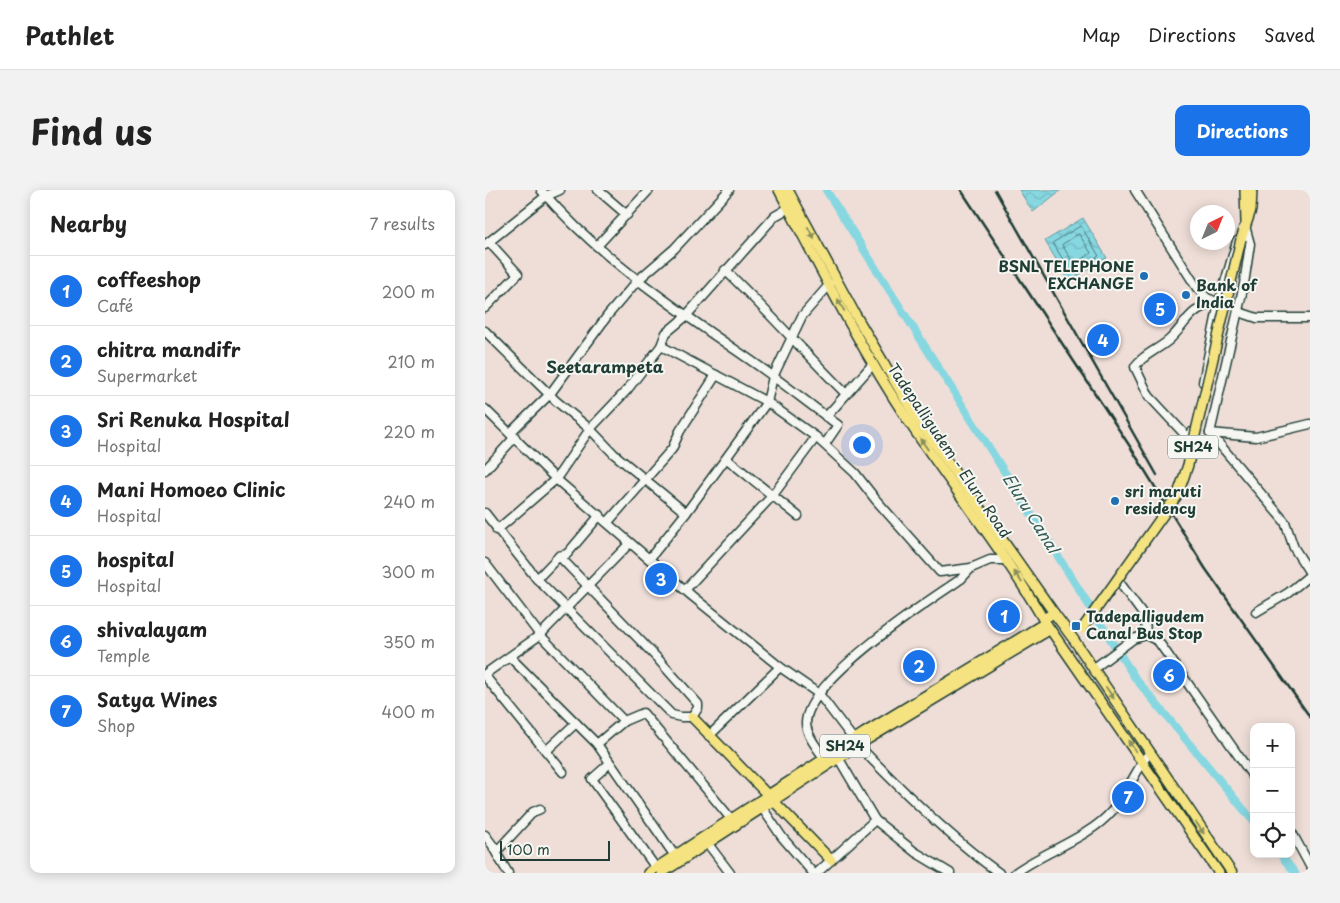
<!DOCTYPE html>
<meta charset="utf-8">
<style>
body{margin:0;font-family:"Playpen Sans",sans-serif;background:#f2f2f2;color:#222}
.controls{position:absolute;right:15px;bottom:15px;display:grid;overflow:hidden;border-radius:10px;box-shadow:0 2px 12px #0003}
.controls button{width:45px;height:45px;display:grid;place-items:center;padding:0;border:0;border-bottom:1px solid #e0e0e0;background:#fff;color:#222;font:25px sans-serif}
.compass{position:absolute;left:705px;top:15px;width:45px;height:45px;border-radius:50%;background:#fff;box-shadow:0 2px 12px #0003;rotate:43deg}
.scale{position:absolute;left:15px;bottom:12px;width:110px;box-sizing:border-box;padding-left:5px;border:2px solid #1f3d34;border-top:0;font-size:14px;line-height:18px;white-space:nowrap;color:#1f3d34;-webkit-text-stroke:4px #f6f6f2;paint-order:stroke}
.you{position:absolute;left:376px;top:254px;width:18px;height:18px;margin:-12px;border:4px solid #fff;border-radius:50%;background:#1a73e8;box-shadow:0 0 0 8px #1a73e833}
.badge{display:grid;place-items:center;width:32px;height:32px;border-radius:50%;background:#1a73e8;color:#fff;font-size:16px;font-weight:700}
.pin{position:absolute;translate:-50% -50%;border:2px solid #fff;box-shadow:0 1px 5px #0006}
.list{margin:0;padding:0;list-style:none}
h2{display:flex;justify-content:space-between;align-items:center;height:65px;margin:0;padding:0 20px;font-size:21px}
h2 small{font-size:16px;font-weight:400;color:#767676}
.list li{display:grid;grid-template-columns:32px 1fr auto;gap:15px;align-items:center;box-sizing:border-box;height:70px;padding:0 20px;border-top:1px solid #e0e0e0}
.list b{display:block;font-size:19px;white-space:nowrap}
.list p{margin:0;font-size:16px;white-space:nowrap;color:#767676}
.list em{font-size:16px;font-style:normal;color:#767676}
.icon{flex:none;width:28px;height:28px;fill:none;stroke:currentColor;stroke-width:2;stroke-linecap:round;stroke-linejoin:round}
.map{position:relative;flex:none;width:825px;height:683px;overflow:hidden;border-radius:10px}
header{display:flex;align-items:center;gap:30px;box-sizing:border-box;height:70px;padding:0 25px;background:#fff;border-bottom:1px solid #e0e0e0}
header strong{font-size:24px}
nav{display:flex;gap:28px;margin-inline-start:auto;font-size:18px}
.intro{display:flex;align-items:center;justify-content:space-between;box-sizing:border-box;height:120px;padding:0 30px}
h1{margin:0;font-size:35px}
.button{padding:12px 22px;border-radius:10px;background:#1a73e8;color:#fff;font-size:18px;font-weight:700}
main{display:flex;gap:30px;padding:0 30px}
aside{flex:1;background:#fff;border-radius:10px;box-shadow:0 2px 12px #0003}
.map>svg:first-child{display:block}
.water{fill:url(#water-waves);stroke:#5d999c}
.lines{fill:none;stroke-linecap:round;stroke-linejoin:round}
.shore{stroke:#497b79;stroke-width:1}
.canal{stroke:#87d7e1;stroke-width:8}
.minor-casing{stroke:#1f3d34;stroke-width:11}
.major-casing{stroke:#1f3d34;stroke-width:12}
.minor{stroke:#f6f6f2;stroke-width:8}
.major{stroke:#f5e382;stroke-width:9}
.rail{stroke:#1f3d34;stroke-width:2.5}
.major-bridge-casing{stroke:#1f3d34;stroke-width:12;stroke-linecap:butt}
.major-bridge{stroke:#f5e382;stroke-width:9}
.oneway{fill:#8a905b}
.poi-dot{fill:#1f6fb2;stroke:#f6f6f2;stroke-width:2}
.labels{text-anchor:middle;stroke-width:4;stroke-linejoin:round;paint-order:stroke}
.shield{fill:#f6f6f2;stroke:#60746d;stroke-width:1}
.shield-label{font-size:14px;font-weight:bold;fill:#1f3d34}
.poi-label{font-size:15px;font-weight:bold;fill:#1f3d34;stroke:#f6f6f2;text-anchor:start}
.street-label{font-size:15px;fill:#1f3d34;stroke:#f6f6f2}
.neighbourhood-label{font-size:16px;font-weight:bold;fill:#1f3d34;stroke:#f6f6f2}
.water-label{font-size:16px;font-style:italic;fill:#345c57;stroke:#f6f6f2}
</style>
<header>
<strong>Pathlet</strong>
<nav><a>Map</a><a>Directions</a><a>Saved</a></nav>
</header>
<div class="intro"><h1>Find us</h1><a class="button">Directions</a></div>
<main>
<aside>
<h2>Nearby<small>7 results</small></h2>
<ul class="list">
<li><span class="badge">1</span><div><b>coffeeshop</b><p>Café</p></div><em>200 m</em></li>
<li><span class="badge">2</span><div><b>chitra mandifr</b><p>Supermarket</p></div><em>210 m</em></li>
<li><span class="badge">3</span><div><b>Sri Renuka Hospital</b><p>Hospital</p></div><em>220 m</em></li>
<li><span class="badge">4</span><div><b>Mani Homoeo Clinic</b><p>Hospital</p></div><em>240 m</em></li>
<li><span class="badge">5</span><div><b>hospital</b><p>Hospital</p></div><em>300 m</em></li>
<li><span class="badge">6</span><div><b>shivalayam</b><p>Temple</p></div><em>350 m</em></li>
<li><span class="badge">7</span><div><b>Satya Wines</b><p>Shop</p></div><em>400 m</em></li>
</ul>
</aside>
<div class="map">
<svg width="825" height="683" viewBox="0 0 825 683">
<defs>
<pattern id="water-waves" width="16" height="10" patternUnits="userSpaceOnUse" patternTransform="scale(1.25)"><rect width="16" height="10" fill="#87d7e1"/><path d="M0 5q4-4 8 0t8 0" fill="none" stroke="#74b9c2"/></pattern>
</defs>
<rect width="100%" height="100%" fill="#efded8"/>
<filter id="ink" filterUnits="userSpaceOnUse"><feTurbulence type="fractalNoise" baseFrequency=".02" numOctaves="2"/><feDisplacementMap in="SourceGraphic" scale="10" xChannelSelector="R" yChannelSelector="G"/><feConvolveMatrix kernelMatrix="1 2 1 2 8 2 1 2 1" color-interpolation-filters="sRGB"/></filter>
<g filter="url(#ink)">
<g class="water">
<polygon points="534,0 576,0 548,22"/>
<polygon points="598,28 622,68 584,91 560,51"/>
</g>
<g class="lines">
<g class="shore">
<polygon points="596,36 614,66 586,83 568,53"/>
<polygon points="594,44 606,63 589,74 577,55"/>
</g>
<g class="canal">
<polyline points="341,0 650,488 769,632"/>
<polyline points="795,664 810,683"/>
</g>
<g class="minor-casing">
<g id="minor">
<path d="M56,0C115,69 193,120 268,172C297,192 324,214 353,235L340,254"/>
<polyline points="113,0 142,25"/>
<polyline points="650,0 712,98 722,108 734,113 752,51"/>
<polyline points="0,55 61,6 75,0"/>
<polyline points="112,56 164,0"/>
<path d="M240,80C282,120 319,162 360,203"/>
<polyline points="0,118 33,84 4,52"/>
<polyline points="754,122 772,128 825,128"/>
<polyline points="0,141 71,211 105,239 129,264 201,323 165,368"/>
<polyline points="176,156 282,212 331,247 370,283 391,310 455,382 486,378 505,370 521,370"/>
<polyline points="718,192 734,113"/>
<polyline points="0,219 71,289 207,406 295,477 334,504 369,550"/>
<polyline points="341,227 388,174"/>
<polyline points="26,242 65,204 123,125 153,90 189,59 244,0"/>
<path d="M707,242L705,250L664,206L650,177C656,166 674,159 684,150C702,134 702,120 729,113"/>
<polyline points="725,243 759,94 765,54 760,36 758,39"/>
<polyline points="725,243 800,332 809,358 825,383"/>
<polyline points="725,243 771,247 825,234"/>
<polyline points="242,269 313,326"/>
<polyline points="0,280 30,247"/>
<polyline points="0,323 52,389 187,525 196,527 207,527 213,518 213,514 173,469 74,366"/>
<polyline points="201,323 282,212 288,187 317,126 345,94"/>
<polyline points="123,332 187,259 195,241 231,185"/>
<polyline points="12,340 71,289 105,239 142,200 176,156 181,143 200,127 290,26 304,18"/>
<polyline points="0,373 55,445 139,531"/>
<polyline points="52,389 74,366 82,364 115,325"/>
<polyline points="632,389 660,427 661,445"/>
<polyline points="200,400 288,305 331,247"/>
<polyline points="771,422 803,403 825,385"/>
<polyline points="25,467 112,554 190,666"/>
<polyline points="608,479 648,449 661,445 673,451 769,588"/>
<polyline points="0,484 55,445 145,353"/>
<polyline points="0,486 78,582"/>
<polyline points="224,546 295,477"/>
<polyline points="112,554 139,531 158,523 247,630"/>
<path d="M374,556C417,601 463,646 514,683"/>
<polyline points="61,561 91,533"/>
<polyline points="354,569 390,630 430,662 465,683"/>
<polyline points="125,573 107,589 171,678"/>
<path d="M343,573C336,563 321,546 321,533C322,490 440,413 476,389L486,378"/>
<polyline points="278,619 297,647 328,683"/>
<polyline points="806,641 825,676"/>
<polyline points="0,645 12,661 48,622 55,619"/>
<polyline points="223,654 245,683"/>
<polyline points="9,659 23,683"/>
<polyline points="332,683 390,630"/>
<path d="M530,683C558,662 604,648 627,621C642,603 650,582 664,563"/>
</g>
</g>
<g class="major-casing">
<g id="major">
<path d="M294,0C335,78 375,158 424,232C468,298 518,360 558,429"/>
<polyline points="303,0 370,124 430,226 569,423"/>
<polyline points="760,0 761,32"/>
<polyline points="756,49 766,20 767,0"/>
<polyline points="207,527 346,670"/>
<polyline points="163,683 379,543 560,433"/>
<polyline points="177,683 383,549 564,440"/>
<polyline points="734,683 558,429 569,423 589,450 747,683"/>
</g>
</g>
<use href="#minor" class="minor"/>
<use href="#major" class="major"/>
<g class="rail">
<polyline points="476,0 646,258 720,378 825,527"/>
<polyline points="510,0 672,285"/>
</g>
<g class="major-bridge-casing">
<polyline id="major-bridge" points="597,439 693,304 703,275 756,49"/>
</g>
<use href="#major-bridge" class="major-bridge"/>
</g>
<defs><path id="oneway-solid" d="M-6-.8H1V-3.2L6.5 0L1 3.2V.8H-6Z" transform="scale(1.25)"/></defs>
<g class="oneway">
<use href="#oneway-solid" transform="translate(326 43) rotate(62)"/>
<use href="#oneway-solid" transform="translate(356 115) rotate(-119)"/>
<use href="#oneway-solid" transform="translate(439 254) rotate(-125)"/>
<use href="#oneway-solid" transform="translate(533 387) rotate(-125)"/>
<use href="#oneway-solid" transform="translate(625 503) rotate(56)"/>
<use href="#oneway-solid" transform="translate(647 556) rotate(-125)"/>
<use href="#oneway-solid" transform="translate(715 638) rotate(55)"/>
</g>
</g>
<g class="poi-dot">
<circle cx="659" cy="86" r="5"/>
<circle cx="701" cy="105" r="5"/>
<circle cx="630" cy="311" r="5"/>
<rect x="586" y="431" width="10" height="10" rx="2.5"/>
</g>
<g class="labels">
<g class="shield">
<rect x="683" y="245.5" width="50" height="23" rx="4"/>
<rect x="335" y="544.5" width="50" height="23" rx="4"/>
</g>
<g class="shield-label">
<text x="708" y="262">SH24</text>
<text x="360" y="561">SH24</text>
</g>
<g class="poi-label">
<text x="649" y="82" text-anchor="end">BSNL TELEPHONE<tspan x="649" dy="17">EXCHANGE</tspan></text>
<text x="711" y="101">Bank of<tspan x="711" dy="17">India</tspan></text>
<text x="640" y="307">sri maruti<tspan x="640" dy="17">residency</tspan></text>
<text x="601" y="432">Tadepalligudem<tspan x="601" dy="17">Canal Bus Stop</tspan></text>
</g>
<g class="street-label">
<text transform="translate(464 261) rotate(56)" y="5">Tadepalligudem - Eluru Road</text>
</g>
<g class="neighbourhood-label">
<text x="120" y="183">Seetarampeta</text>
</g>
<g class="water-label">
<text transform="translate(546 323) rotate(58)" y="6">Eluru Canal</text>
</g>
</g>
</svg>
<div class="controls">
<button>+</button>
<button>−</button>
<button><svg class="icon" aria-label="locate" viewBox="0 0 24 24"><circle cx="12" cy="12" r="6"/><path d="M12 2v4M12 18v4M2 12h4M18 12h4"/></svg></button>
</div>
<svg class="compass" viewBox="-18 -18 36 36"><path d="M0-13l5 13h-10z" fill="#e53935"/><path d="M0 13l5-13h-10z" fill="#767676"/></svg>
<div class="scale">100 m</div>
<div class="you"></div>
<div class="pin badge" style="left:519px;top:426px">1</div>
<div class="pin badge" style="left:434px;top:476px">2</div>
<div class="pin badge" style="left:176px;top:389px">3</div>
<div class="pin badge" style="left:618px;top:150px">4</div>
<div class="pin badge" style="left:675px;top:119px">5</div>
<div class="pin badge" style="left:684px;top:485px">6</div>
<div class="pin badge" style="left:643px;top:607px">7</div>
</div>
</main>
